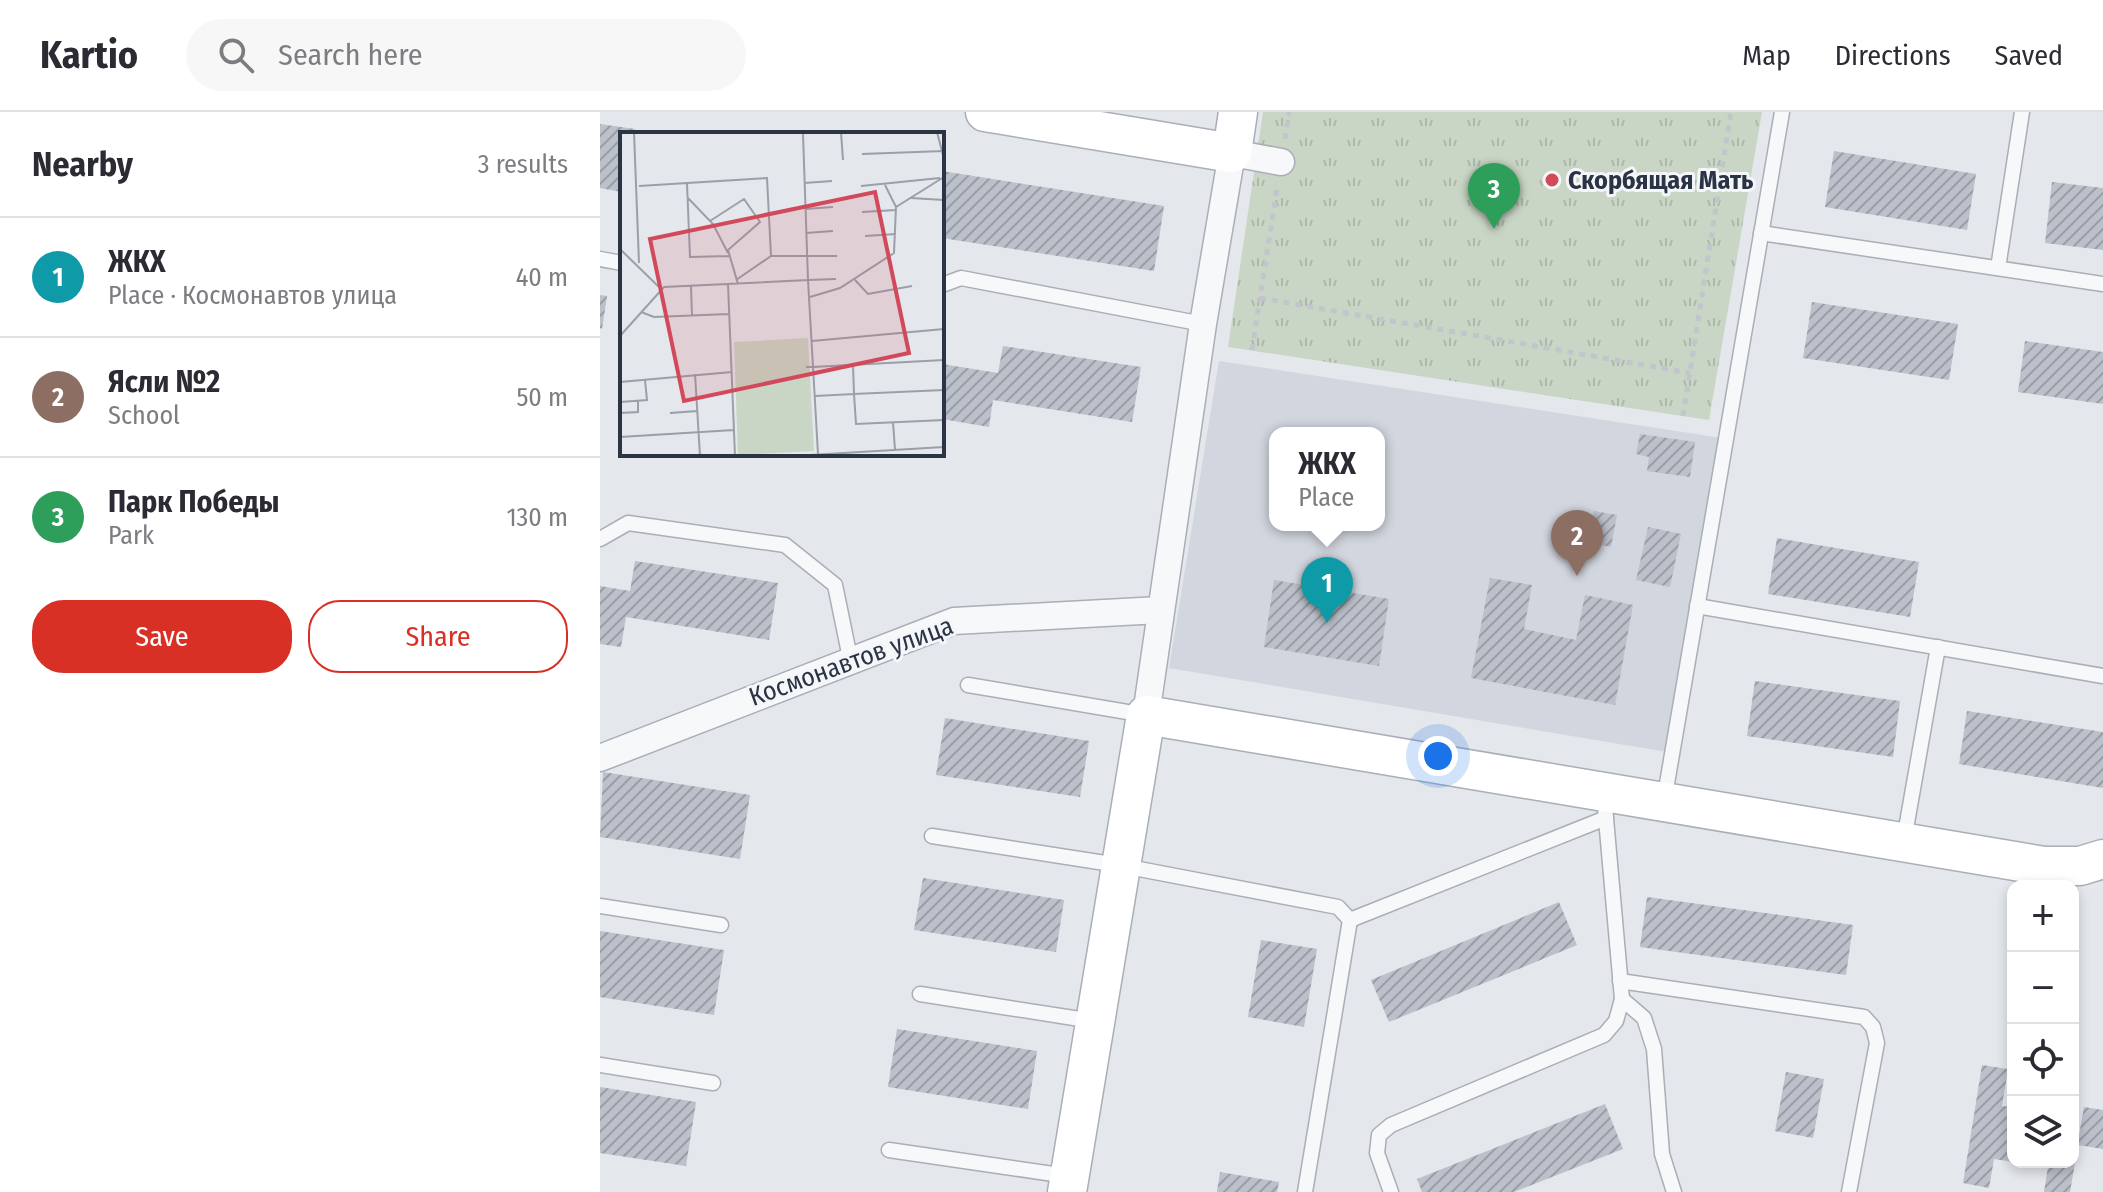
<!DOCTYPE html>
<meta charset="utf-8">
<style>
body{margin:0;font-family:"Fira Sans Condensed",sans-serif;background:#f7f7f7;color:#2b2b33}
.controls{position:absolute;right:24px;bottom:24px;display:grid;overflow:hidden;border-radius:16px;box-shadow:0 4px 12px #0003}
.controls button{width:72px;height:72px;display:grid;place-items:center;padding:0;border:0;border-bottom:2px solid #e1e1e2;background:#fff;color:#2b2b33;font:40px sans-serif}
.you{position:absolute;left:838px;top:644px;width:28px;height:28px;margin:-20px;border:6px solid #fff;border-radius:50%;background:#1a73e8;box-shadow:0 0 0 12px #1a73e833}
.badge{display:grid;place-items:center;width:52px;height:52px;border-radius:50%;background:#d93025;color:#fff;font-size:26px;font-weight:700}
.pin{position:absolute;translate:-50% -66px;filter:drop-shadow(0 2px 4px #0008)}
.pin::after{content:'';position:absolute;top:42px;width:28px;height:24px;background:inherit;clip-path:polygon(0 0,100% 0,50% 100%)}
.popup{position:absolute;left:669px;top:315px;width:116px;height:104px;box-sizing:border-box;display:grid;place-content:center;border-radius:16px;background:#fff;filter:drop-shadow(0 2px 6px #0005);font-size:26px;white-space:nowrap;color:#7c7c81}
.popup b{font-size:30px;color:#2b2b33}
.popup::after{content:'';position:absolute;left:50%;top:100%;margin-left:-16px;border:16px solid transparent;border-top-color:#fff}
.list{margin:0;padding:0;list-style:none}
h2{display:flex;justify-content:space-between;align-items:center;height:104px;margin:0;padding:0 32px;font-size:34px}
h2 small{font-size:26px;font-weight:400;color:#7c7c81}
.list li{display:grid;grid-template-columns:52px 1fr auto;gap:24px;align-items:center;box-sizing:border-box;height:120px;padding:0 32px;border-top:2px solid #e1e1e2}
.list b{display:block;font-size:30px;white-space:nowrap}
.list p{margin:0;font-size:26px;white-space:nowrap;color:#7c7c81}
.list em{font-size:26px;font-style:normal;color:#7c7c81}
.actions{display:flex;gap:16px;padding:24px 32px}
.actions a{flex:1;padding:18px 0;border:2px solid #d93025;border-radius:32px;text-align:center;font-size:28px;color:#d93025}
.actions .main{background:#d93025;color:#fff}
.icon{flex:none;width:44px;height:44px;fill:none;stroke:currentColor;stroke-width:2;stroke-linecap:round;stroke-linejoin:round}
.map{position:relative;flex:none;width:1503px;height:1080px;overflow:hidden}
header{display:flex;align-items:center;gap:48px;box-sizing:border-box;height:112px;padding:0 40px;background:#fff;border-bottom:2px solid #e1e1e2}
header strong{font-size:38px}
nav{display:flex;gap:44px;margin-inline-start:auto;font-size:28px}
.search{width:560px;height:72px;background:#f7f7f7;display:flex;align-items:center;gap:20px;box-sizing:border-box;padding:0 28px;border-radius:44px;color:#7c7c81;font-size:30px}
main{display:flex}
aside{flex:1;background:#fff}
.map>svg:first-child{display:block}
.built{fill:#d2d6de;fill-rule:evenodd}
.grass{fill:url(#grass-tufts)}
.building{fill:url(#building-hatch)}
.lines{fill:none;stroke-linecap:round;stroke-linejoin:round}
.lane-casing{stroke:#a9aeb7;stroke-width:17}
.street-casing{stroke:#a9aeb7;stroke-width:29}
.secondary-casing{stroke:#a9aeb7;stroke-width:41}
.path{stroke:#c2c5cb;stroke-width:5;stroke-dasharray:6 6;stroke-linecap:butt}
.lane{stroke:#f7f8fa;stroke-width:14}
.street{stroke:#f7f8fa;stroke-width:26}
.secondary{stroke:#fff;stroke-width:38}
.poi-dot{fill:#d1495b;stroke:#f4f6f9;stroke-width:3}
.labels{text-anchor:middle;stroke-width:6;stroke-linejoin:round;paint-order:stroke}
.poi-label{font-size:26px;font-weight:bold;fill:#2b3445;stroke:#f4f6f9;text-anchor:start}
.street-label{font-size:26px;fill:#2b3445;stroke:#f4f6f9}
.inset-road{fill:none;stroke:#9a9fa9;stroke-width:2}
.view{fill:#d1495b;fill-opacity:0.15;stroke:#d1495b;stroke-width:4}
.inset-edge{fill:none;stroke:#2b3445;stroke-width:4}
</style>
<header>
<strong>Kartio</strong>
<div class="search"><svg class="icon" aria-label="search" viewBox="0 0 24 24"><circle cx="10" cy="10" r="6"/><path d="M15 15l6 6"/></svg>Search here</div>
<nav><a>Map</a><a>Directions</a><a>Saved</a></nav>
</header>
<main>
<aside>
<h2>Nearby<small>3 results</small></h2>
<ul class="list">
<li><span class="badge" style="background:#0f9aa8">1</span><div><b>ЖКХ</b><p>Place · Космонавтов улица</p></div><em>40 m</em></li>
<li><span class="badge" style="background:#8d6e63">2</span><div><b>Ясли №2</b><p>School</p></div><em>50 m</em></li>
<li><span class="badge" style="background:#2e9e5b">3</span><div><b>Парк Победы</b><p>Park</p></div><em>130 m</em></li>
</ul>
<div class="actions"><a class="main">Save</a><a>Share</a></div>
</aside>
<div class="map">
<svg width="1503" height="1080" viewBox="0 0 1503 1080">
<defs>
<pattern id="grass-tufts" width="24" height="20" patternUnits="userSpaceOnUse" patternTransform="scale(2)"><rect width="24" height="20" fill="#c9d6c5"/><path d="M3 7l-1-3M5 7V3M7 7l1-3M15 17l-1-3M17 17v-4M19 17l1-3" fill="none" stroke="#adb8ab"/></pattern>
<pattern id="building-hatch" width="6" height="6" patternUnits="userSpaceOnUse" patternTransform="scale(2)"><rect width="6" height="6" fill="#bbc0ca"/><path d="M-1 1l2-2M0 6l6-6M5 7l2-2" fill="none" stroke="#989da6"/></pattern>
</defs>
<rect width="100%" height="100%" fill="#e4e7ec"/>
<path class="built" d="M619,249L1122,326L1067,640L569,556ZM675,321H779V413H675Z"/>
<polygon class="grass" points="663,0 1162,0 1109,308 628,235"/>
<g class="building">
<polygon points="0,12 35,17 34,22 22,22 22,80 0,76"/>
<polygon points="1234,39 1376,62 1367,118 1225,95"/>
<polygon points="342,59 564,94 554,159 342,126"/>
<polygon points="1452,70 1503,76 1503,138 1445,131"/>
<polygon points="0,183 7,184 2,217 0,216"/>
<polygon points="1212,190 1358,212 1349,268 1203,246"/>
<polygon points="1425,229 1503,240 1503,292 1418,280"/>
<polygon points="403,234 541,255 532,310 393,288 389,315 342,307 342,252 398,261"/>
<polygon points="1040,322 1095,330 1090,365 1047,359 1049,345 1036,342"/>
<polygon points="994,399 1017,403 1011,435 988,430"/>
<polygon points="1048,415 1081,422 1070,475 1036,468"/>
<polygon points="1177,426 1319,450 1310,505 1168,482"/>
<polygon points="35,449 178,471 169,528 26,505 21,535 0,532 0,474 30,479"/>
<polygon points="890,466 932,473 924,517 976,528 985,483 1033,493 1015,593 871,566"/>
<polygon points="674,468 789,487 779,554 664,535"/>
<polygon points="1155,569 1300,589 1293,645 1147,624"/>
<polygon points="1367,599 1503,620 1503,676 1359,652"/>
<polygon points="345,606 489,629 480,685 336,663"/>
<polygon points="3,660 150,683 140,747 0,725"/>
<polygon points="323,766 464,788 456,840 314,818"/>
<polygon points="1047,785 1253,813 1246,863 1040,835"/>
<polygon points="959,790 977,833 789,910 771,868"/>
<polygon points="0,819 124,838 114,903 0,885"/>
<polygon points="661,828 717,837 704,915 648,905"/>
<polygon points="297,917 437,939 428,997 288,975"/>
<polygon points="1382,953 1408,957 1402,994 1413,995 1413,1050 1394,1047 1389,1076 1363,1071"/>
<polygon points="1186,960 1224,967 1213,1026 1175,1019"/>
<polygon points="0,975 96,990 86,1054 0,1041"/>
<polygon points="1005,992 1023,1037 914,1080 822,1080 817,1067"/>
<polygon points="1484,995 1503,998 1503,1037 1478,1033 1470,1080 1444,1080 1448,1055 1425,1050 1473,1050 1473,1028 1478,1029"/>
<polygon points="620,1060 679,1070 677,1080 617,1080"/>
</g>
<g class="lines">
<g class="lane-casing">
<g id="lane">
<polyline points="1161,121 1503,172"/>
<polyline points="0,147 22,151"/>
<polyline points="1398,156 1422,0"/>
<polyline points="342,173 361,166 603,212"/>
<polyline points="0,427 28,411 185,433 235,473 250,546"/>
<polyline points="1097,494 1503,564"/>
<polyline points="368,573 545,603"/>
<polyline points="1064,689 1182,0"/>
<polyline points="332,724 518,753 738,795 750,808 705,1080"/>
<polyline points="1304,728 1338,535"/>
<polyline points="0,794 121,813"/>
<polyline points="750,808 1006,706"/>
<polyline points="1020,869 1264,905 1273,915 1277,931 1249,1080"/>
<polyline points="320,882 493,909"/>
<polyline points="1022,887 1044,906 1054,937 1062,1042 1074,1080"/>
<polyline points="0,953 113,971"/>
<polyline points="289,1038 467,1064"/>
<polyline points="791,1080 777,1041 779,1023 791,1013 1004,923 1016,909 1022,887 1004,684"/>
</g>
</g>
<g class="street-casing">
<g id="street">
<polyline points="546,603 603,212 632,41 681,50"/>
<polyline points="0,646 354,509 560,498"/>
</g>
</g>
<g class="secondary-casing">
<g id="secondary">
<polyline points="385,0 632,41 638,0"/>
<polyline points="467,1080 546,603 1444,754 1480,754 1503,747"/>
</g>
</g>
<g class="path">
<polyline points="685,27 689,0"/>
<polyline points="660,186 1090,261"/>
<polyline points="652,238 677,76"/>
<polyline points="1083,304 1131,0"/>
</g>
<use href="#lane" class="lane"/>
<use href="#street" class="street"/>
<use href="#secondary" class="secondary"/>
</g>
<circle class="poi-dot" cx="952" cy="68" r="8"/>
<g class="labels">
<g class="poi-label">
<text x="968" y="77">Скорбящая Мать</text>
</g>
<g class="street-label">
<text transform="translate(251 549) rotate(-20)" y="9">Космонавтов улица</text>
</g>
</g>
<g transform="translate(20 20)">
<rect width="324" height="324" fill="#e4e7ec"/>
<path d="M188,206L194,319L118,323L114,210Z" fill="#c9d6c5"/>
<path class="inset-road" d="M14,0L19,131M221,0L223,28M317,0L324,27M242,22L324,19M184,51L212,49M67,52L70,125L109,124M265,53L276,75M19,54L147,46L151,124H217M241,54L320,46M67,65L93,92L108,121M291,66L324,68M185,77L213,75M242,80L276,78M90,89L124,67L140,90L108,118L118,152M186,101L213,99M245,104L276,102M0,117L41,157M116,148L151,124M235,148L248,162L292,154M108,152L115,324M71,154L72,184M190,165L220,156L274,121L276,75L324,45M21,180L34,185L109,182M0,204L44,155L188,148L183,2M192,209L324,197M233,233L234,262L324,258M186,235H193L188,148L216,147M75,242L80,324M0,250L112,240M195,264L234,262L236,292L324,288M0,270L27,268L25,248M0,281L18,280V268M50,281L77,279M273,290L275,318M0,305L114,298M198,322L193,235L324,228M173,324L324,315"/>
<path class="view" d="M255,60L289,221L64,269L30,107Z"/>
<rect width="324" height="324" class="inset-edge"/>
</g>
</svg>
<div class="controls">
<button>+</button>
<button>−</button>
<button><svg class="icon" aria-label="locate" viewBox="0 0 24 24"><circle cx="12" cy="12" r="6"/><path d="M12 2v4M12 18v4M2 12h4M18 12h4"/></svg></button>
<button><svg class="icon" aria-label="layers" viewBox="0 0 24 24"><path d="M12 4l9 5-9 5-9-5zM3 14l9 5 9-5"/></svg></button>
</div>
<div class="you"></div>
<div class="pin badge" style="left:727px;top:511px;background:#0f9aa8">1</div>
<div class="popup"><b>ЖКХ</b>Place</div>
<div class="pin badge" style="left:977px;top:464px;background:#8d6e63">2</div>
<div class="pin badge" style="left:894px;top:117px;background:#2e9e5b">3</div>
</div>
</main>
